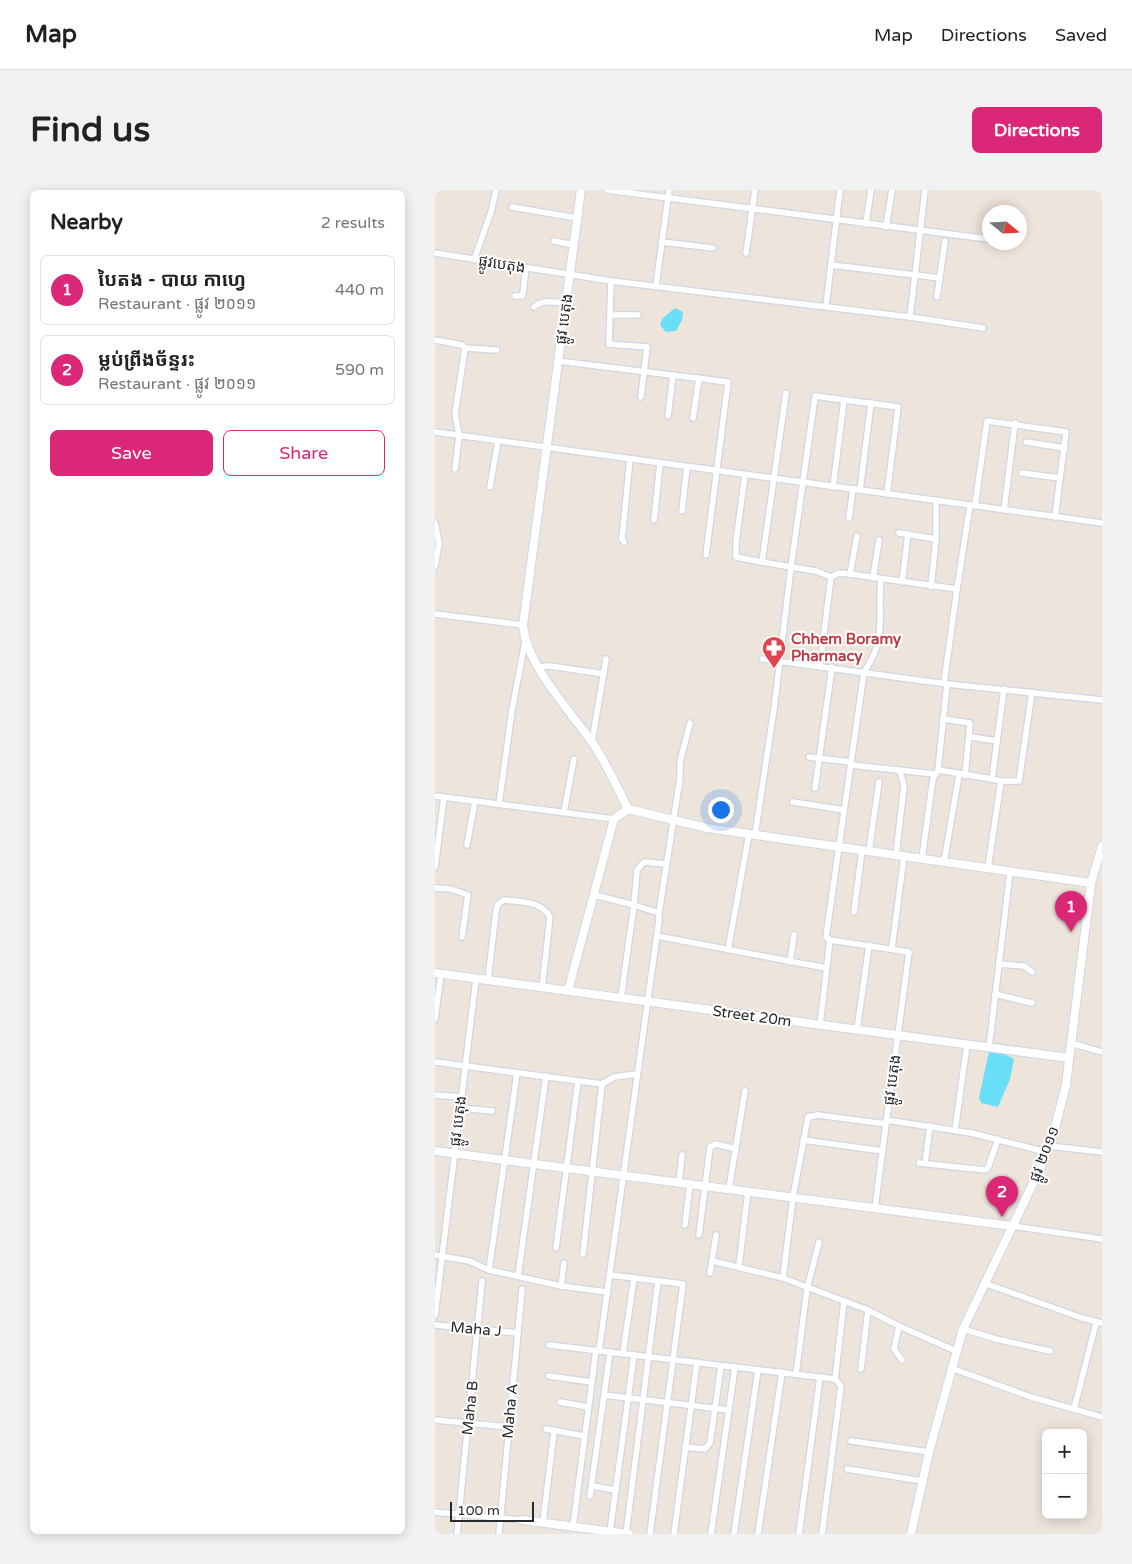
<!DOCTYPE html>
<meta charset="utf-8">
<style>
body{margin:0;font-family:"Varela Round","Noto Sans Khmer",sans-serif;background:#f2f2f2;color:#222}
.controls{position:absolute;right:15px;bottom:15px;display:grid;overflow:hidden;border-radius:8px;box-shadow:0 2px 12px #0003}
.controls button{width:45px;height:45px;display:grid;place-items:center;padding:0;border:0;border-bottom:1px solid #e0e0e0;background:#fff;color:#222;font:25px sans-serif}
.compass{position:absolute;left:547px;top:15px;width:45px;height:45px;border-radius:50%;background:#fff;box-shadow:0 2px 12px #0003;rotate:108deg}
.scale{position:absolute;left:15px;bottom:12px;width:84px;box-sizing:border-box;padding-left:5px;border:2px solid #2a2a2a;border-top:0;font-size:14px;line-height:18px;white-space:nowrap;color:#2a2a2a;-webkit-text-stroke:4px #fff;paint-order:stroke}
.you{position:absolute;left:285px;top:619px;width:18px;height:18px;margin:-12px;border:4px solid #fff;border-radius:50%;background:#1a73e8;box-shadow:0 0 0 8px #1a73e833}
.badge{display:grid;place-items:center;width:32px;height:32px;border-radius:50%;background:#db2777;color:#fff;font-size:16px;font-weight:700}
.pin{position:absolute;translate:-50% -41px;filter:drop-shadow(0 1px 2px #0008)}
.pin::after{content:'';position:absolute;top:26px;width:18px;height:15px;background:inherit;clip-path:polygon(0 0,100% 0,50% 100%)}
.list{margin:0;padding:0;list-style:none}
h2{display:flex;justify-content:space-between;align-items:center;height:65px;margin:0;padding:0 20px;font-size:21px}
h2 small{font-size:16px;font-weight:400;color:#767676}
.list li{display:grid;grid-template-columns:32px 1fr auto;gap:15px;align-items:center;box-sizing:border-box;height:70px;margin:0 10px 10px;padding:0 10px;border:1px solid #e0e0e0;border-radius:8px}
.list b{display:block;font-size:19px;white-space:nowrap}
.list p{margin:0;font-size:16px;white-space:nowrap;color:#767676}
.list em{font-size:16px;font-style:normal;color:#767676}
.actions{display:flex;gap:10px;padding:15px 20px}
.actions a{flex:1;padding:11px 0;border:1px solid #db2777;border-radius:8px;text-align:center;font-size:18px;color:#db2777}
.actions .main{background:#db2777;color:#fff}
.map{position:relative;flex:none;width:667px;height:1344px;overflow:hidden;border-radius:8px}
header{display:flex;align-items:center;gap:30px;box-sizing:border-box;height:70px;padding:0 25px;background:#fff;border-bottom:1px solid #e0e0e0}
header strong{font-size:24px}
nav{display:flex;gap:28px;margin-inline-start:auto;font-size:18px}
.intro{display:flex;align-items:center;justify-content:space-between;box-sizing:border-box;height:120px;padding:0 30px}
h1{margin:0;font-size:35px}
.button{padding:12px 22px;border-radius:8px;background:#db2777;color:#fff;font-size:18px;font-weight:700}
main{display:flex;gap:30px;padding:0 30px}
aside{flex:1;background:#fff;border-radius:8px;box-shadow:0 2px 12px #0003}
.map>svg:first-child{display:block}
.water{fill:#68dff6}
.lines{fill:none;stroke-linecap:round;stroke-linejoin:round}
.street-casing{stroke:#d1d6e4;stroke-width:8}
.secondary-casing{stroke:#d1d6e4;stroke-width:10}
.street{stroke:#fff;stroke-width:5.5}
.secondary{stroke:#fff;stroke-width:8}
.labels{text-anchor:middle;stroke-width:4;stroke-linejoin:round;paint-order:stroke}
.street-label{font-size:15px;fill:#2a2a2a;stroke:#fff}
.health-label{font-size:15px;font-weight:bold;fill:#be3a42;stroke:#fff;text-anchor:start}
</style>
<header>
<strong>Map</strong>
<nav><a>Map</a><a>Directions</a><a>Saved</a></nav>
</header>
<div class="intro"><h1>Find us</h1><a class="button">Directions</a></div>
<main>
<aside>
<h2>Nearby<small>2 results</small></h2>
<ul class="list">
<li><span class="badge">1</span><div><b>បៃតង - បាយ កាហ្វេ</b><p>Restaurant · ផ្លូវ ២០១១</p></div><em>440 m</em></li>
<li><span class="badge">2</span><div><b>ម្លប់ព្រីងច័ន្ទរះ</b><p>Restaurant · ផ្លូវ ២០១១</p></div><em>590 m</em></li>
</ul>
<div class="actions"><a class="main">Save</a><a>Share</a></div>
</aside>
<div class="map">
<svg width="667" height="1344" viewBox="0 0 667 1344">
<rect width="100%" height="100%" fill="#ede4db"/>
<g class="water">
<polygon points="240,118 248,122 247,130 241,141 231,142 225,135 227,129"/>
<polygon points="563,861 579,869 575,889 563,917 546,913 544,908 554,862"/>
</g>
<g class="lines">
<g class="street-casing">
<g id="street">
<polyline points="172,0 554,49"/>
<polyline points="490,0 475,127 548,138"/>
<polyline points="77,17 142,28"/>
<polyline points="431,34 436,0"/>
<polyline points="451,37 457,0"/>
<polyline points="119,51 139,55"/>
<polyline points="227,52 278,58"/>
<polyline points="0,63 176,91 475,127"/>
<polyline points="311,63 320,0"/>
<polyline points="39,70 56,22 61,0"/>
<polyline points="396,75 505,88"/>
<polyline points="176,91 174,154 212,157 206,207"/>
<polyline points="221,96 234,0"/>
<polyline points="80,106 87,106 88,103 91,78"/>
<polyline points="502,107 510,51"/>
<polyline points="391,116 405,0"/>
<path d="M99,117C108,109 120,112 131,113"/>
<polyline points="176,125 203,125"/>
<polyline points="0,150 27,155 30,158 20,224 24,245 20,279"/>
<polyline points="30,158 62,160"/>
<polyline points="123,171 293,192 271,365"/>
<polyline points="351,203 327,372 356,377 380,206 463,217 452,304"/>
<polyline points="233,226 238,185"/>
<polyline points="258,228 264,188"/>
<polyline points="0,242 667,333"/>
<polyline points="591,252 630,258"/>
<polyline points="587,283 625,288"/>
<polyline points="310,285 301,352 301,367 327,372"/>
<polyline points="55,297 63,251"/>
<polyline points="398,297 409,210"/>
<polyline points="425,300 436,213"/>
<polyline points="540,316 552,231 631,242 620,327"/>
<polyline points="569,320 580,233"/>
<polyline points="247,321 252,277"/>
<polyline points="414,328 418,299"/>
<polyline points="219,330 225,273"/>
<polyline points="0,333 4,353 0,376"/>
<polyline points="464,343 501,349"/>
<polyline points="189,352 187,349 195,269"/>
<polyline points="415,384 422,346"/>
<polyline points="396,387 404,383 415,384 522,399 535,315"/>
<polyline points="438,388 444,350"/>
<path d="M446,389C442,427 453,447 429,482L391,747L395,750L474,762L451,934"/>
<polyline points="467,392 473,344"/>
<polyline points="496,397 501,349 501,311"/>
<polyline points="0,424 88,435"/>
<polyline points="327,469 512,494 667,510"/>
<polyline points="385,476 396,387"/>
<polyline points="104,477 115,476 169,484"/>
<polyline points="509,493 522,399"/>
<polyline points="512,494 503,580 557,589"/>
<polyline points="508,529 535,533 530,586"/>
<polyline points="536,547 562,551"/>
<polyline points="157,552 171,469"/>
<polyline points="374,567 416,572"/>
<polyline points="416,575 500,584"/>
<polyline points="566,591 584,591 597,502"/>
<polyline points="380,598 397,477"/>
<polyline points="0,606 179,629"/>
<polyline points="358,612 409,620"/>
<polyline points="64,614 77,520 90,452"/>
<polyline points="129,622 139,569"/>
<polyline points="320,645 339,519 356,377 381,381 396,387"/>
<polyline points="32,655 40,611"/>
<polyline points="434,661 444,592"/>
<polyline points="461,665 469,596 465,581"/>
<polyline points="487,668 498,589 503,580"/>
<polyline points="509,672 524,585"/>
<polyline points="0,677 9,607"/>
<polyline points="553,678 566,591 557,589 569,499"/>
<polyline points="0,698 16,699 33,705 27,747"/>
<polyline points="159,705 199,715 186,808"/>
<polyline points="419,722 427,660"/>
<polyline points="224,723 245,588 245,572 255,533"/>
<polyline points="222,746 391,778"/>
<polyline points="457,758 469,666"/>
<polyline points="293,760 314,644"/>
<polyline points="355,772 359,745"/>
<polyline points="564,774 575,682"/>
<path d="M53,790L61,721L63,714L69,710C85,712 107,711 115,727L107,798"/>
<polyline points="560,804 597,813"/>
<polyline points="0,829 6,784"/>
<polyline points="385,835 395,750"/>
<polyline points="422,840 434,755"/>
<polyline points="636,853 667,862"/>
<polyline points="554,858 564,774 589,776 597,782"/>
<polyline points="0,872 167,894 179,887 202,884"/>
<polyline points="0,905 26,907"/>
<polyline points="25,918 57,921"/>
<polyline points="451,930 536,943 611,962"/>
<polyline points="520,940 532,855"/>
<polyline points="368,950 448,961"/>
<polyline points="614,956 667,962"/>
<polyline points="484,973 550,980 553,978 563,949"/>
<polyline points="490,973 495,936"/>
<polyline points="244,992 247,965"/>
<polyline points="294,999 310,901"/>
<polyline points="250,1035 255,994"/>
<polyline points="577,1036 667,1049"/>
<polyline points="264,1045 275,957 281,954 301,959"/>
<polyline points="281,1045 277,1071 348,1088 433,1120 464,1136 521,1161"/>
<polyline points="121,1058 143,891"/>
<polyline points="148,1064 167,894"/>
<polyline points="0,1065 34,1071 54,1080 126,1096 172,1102"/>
<polyline points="304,1076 313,1001"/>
<polyline points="54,1080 82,883"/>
<polyline points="275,1083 277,1071"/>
<polyline points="175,1085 248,1094 215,1344"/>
<polyline points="83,1086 111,886"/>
<polyline points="348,1088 358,1007 373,927 383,925 451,934 440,1018"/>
<polyline points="549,1093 647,1128 667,1133"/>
<polyline points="126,1096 129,1073"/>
<polyline points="0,1125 41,789"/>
<polyline points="0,1135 83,1143"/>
<polyline points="464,1136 459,1159 467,1170"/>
<polyline points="528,1139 561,1149 615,1161"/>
<polyline points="114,1155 400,1189 406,1196 387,1344"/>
<polyline points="164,1161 224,730 224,723 199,715 202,680 209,672 230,674"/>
<polyline points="188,1163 199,1088"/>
<polyline points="516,1178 596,1207 667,1227"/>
<polyline points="426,1179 433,1120"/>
<polyline points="361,1184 372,1099 384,1052"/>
<polyline points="114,1186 156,1192"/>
<polyline points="400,1189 409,1112"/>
<polyline points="169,1205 294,1220"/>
<polyline points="125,1212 153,1217"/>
<polyline points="639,1219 661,1133"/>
<polyline points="0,1230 74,1237"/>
<polyline points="111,1239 149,1246"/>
<polyline points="416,1251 494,1262"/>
<polyline points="250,1257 270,1259 275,1253 286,1176"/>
<polyline points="412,1279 487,1291"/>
<polyline points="157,1296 181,1300"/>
<polyline points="155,1306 175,1162"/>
<polyline points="0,1322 87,1330"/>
<polyline points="108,1333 119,1241"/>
<polyline points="138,1337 161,1160"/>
<polyline points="175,1342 199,1165"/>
<polyline points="22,1344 47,1091"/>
<polyline points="64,1344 87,1099"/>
<polyline points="191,1344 223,1091"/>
<polyline points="239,1344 262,1172"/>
<polyline points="276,1344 300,1177"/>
<polyline points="299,1344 323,1180"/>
<polyline points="323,1344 347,1182"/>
<polyline points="364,1344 385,1187"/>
</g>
</g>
<g class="secondary-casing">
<g id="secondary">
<path d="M146,0L88,435C91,474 134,520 157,552C171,573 182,596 193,619L272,638L656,693"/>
<polyline points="0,783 634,868"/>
<polyline points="133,801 179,629 193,619"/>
<polyline points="0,961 577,1036"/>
<polyline points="87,1330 194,1344"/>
<polyline points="476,1344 494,1262 528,1139 606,977 620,938 631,895 656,693 667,656"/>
</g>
</g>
<use href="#street" class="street"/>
<use href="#secondary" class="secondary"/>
</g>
<defs>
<g id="pharmacy-pin" transform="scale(1.25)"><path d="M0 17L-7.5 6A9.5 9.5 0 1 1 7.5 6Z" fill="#e0444e" stroke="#fff"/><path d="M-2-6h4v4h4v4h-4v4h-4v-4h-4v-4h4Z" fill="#fff"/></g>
</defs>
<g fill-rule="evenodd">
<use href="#pharmacy-pin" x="339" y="458"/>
</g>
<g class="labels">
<g class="street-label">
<text transform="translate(67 74) rotate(9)" y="5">ផ្លូវបេតុង</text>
<text transform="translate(129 129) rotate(-82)" y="5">ផ្លូវ បេតុង</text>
<text transform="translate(317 826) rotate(8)" y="5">Street 20m</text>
<text transform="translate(457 890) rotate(-82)" y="5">ផ្លូវ បេតុង</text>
<text transform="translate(23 931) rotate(-83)" y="5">ផ្លូវ បេតុង</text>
<text transform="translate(609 964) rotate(-69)" y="5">ផ្លូវ ២០១១</text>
<text transform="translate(41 1139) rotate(5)" y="5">Maha J</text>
<text transform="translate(35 1218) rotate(-84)" y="5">Maha B</text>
<text transform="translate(75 1221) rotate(-85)" y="5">Maha A</text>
</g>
<g class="health-label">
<text x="356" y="454">Chhem Boramy<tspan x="356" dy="17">Pharmacy</tspan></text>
</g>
</g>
</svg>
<div class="controls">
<button>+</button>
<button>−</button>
</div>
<svg class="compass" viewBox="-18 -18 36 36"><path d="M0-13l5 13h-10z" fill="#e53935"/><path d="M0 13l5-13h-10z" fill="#767676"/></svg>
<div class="scale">100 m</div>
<div class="you"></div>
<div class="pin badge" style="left:636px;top:742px">1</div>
<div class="pin badge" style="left:567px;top:1027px">2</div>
</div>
</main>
